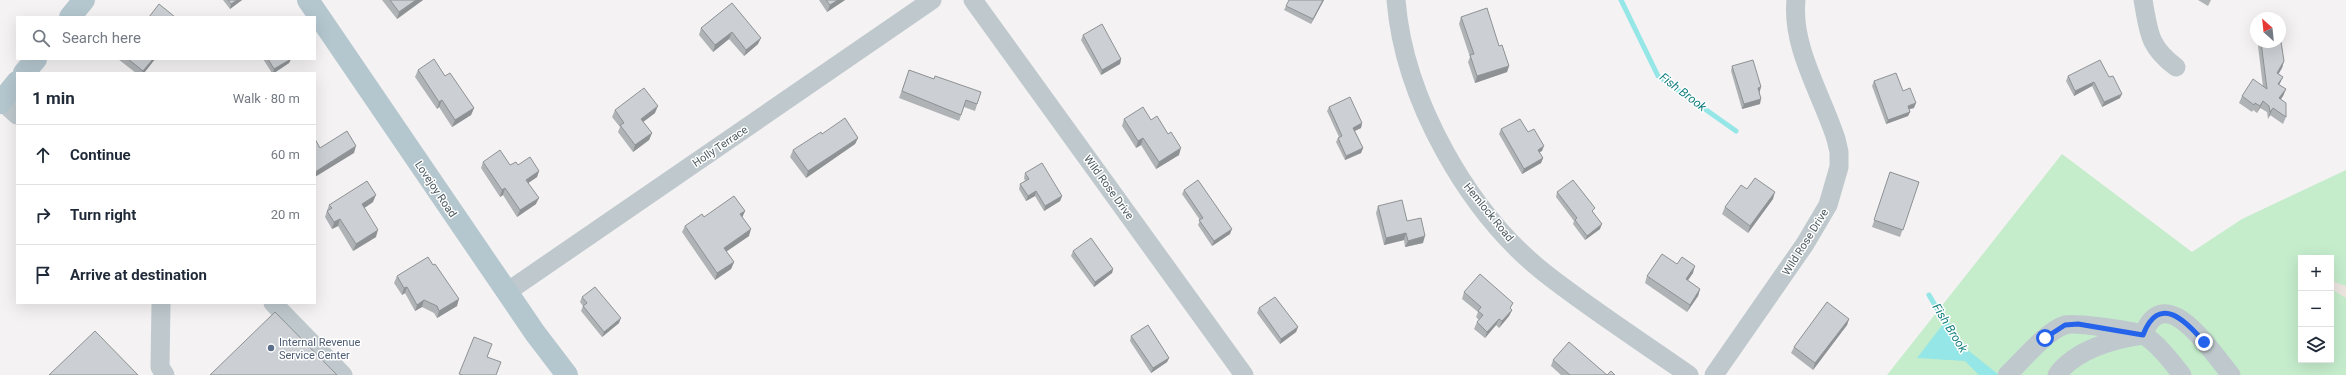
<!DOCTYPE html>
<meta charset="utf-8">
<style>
body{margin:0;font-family:Roboto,sans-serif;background:#f2f2f3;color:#1f2937}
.controls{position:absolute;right:12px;bottom:12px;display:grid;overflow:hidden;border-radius:0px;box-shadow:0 4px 16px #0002}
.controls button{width:36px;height:36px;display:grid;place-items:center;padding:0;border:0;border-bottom:1px solid #e0e1e3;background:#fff;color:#1f2937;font:20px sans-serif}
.compass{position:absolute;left:2250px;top:12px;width:36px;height:36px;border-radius:50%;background:#fff;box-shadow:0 4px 16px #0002;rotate:333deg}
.stop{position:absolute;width:12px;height:12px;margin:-9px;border:3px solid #2563eb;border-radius:50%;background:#fff}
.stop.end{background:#2563eb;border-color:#fff;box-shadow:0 1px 4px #0008}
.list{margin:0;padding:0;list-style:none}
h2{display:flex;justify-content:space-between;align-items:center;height:52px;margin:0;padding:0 16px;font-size:17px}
h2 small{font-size:13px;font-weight:400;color:#747a83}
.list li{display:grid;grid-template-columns:26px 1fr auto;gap:12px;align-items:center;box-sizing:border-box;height:60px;padding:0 16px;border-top:1px solid #e0e1e3}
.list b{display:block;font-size:15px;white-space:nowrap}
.list em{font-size:13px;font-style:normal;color:#747a83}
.icon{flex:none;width:22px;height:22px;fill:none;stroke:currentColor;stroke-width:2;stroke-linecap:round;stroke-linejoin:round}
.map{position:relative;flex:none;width:2346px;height:375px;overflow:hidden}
.search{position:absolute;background:#fff;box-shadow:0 4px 16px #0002;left:16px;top:16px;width:300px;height:44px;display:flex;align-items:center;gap:10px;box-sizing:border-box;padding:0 14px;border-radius:0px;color:#747a83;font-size:15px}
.panel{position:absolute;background:#fff;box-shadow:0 4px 16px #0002;left:16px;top:72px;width:300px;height:232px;border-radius:0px}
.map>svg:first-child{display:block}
.green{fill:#c5edcc;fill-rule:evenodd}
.sand{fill:#ece5e0}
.water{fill:#95e6e7}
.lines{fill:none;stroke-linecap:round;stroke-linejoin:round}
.stream{stroke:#95e6e7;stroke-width:5}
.minor{stroke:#bfc9cd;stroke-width:19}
.major{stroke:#b4c6ce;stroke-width:22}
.wall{fill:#afb3b6}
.shaded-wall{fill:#8f9294}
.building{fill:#ccd0d4;stroke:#8f9294}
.route{stroke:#2563eb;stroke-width:5}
.service-dot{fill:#5c6f8a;stroke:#fff;stroke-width:1.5}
.labels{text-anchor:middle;stroke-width:3;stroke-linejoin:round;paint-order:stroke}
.street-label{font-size:11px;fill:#4b595e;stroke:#fff}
.service-label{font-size:11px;fill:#4e5e75;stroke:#fff;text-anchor:start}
.water-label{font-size:12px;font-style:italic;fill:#167f80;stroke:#fff}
</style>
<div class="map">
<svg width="2346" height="375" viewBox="0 0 2346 375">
<rect width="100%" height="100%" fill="#f4f2f2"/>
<path class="green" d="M2062,154L2192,252L2242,219L2346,170V375H1887ZM2301,258H2331V360H2301Z"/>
<polygon class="sand" points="2331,277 2335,282 2346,286 2346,298 2331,289"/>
<polygon class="water" points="1947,319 1964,347 1999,375 1979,375 1965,361 1917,358"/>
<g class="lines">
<g class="stream">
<polyline points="1621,0 1658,76 1736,131"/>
<polyline points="1929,295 1947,326"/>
</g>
<g class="minor">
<polyline points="973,0 1244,375"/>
<path d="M1396,0C1404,99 1468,213 1546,274C1592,310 1642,342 1689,375"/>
<path d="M2143,0C2149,32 2148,46 2176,67"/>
<polyline points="2,101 17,115"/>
<polyline points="507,292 932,0"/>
<polyline points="161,303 160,367 165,375"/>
<polyline points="273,303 343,375"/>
<path d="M1714,375L1805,244L1828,205L1839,167V152L1836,139C1822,95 1791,47 1796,0"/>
<path d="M2007,375C2023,360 2045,332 2065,325C2074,322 2137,331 2144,335C2159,345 2171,361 2182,375"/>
<path d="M2057,375C2075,350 2113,339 2143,335C2165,277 2213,354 2231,375"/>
</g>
<g class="major">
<polyline points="308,0 535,333 567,375"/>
<polyline points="70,17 84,0"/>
<polyline points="24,73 36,59"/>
<polyline points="0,103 17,82"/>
</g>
</g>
<g class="wall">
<polygon points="223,0 242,0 230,9"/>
<polygon points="382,0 423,0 397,19"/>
<polygon points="819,0 845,0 827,12"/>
<polygon points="1324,0 1311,24 1284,10 1286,6"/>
<polygon points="2198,0 2211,0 2208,6"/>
<polygon points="732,3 758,44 744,56 729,39 713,52 699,35 701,28"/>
<polygon points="1461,17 1499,46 1509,66 1507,72 1475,83 1468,62 1470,57 1459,24"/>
<polygon points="1083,35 1121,59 1120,64 1101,75 1081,40"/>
<polygon points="2259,42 2273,42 2284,61 2282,68 2278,74 2283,77 2279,85 2286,89 2283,96 2281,99 2286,117 2283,124 2270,115 2268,119 2267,112 2260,108 2257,113 2253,110 2252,112 2239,103 2242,96 2263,87 2258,46"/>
<polygon points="118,59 155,59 144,73 136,73"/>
<polygon points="263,59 291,59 289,63 274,73 272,73"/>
<polygon points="1732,66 1760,91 1760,104 1742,109 1731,71"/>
<polygon points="418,70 445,76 474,108 471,115 452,127 439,107 437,109 415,77"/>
<polygon points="909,70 934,79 981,92 975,111 964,107 959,121 899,98"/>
<polygon points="2068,76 2109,77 2120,98 2102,107 2092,86 2074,96 2066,81"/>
<polygon points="1874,81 1903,91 1914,108 1909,109 1910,112 1908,116 1886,124 1872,86"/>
<polygon points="1329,107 1362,123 1361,128 1355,131 1363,148 1361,153 1345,160 1336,142 1338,138 1339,137 1327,111"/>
<polygon points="615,110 655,113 643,122 652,133 649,140 633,152 618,132 620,127 612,117"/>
<polygon points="1124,119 1151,120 1179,155 1156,169 1141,145 1136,148 1122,126"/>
<polygon points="1501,129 1528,132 1542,151 1539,152 1543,158 1541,163 1522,174 1499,134"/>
<polygon points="822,134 858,138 855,144 806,178 790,157 793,150"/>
<polygon points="483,162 510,165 518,165 539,171 537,177 528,183 536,204 517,217 503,195 500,197 481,168"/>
<polygon points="1890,172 1919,182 1900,237 1872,227"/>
<polygon points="1025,173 1062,196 1060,201 1044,211 1035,196 1026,201 1019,189 1020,184 1025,181 1024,178"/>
<polygon points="1747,189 1773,199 1748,233 1722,214 1725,207"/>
<polygon points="1184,190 1230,234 1212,246 1198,225 1200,220 1182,194"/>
<polygon points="1557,192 1594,213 1600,229 1585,240 1573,224 1574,221 1556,197"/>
<polygon points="373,202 364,208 376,237 353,251 338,226 332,229 325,217 329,205"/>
<polygon points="1378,206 1407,221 1423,243 1405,247 1404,240 1384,245 1376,213"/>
<polygon points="745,211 742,217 749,236 726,252 734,262 731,269 715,280 682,232 685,226 704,217"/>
<polygon points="1073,251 1113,269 1112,273 1094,287 1071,256"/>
<polygon points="1677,264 1693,273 1687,280 1700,289 1698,296 1687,312 1645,283 1647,276"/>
<polygon points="397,276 457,306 437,318 434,313 422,307 415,311 405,293 402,295 394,283"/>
<polygon points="1464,292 1511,309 1512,310 1509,316 1499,328 1496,325 1485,338 1474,329 1477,322 1479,320 1476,317 1478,312 1462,299"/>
<polygon points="582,297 619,323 602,337 581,311 583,306 580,302"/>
<polygon points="1259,308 1298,327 1296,332 1280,344 1257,313"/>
<polygon points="1849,319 1847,325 1813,370 1791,353 1794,347"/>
<polygon points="1131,336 1169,358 1167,362 1151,373 1130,341"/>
<polygon points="1553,360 1607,375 1561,375 1551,366"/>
</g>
<g class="shaded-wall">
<polygon points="237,0 242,0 230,9 231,4"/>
<polygon points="416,0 423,0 397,19 399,12"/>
<polygon points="838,0 845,0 827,12 830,5"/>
<polygon points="1323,0 1324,0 1311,24 1313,19"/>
<polygon points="732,32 729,39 713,52 715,45"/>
<polygon points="761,38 758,44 744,56 746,50"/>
<polygon points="153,59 155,59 144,73 142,73 143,71"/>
<polygon points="291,59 289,63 274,73 273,73 274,69"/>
<polygon points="1121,59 1120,64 1101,75 1102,70"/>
<polygon points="2284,61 2282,68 2275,80 2277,73"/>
<polygon points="1509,66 1507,72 1475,83 1477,76"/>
<polygon points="2283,77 2280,83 2275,91 2278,84"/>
<polygon points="2094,82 2092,86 2074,96 2075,91"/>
<polygon points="1761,87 1760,91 1756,92 1758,88"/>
<polygon points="2286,89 2283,96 2277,105 2279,98"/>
<polygon points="2122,94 2120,98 2102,107 2104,102"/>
<polygon points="1761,99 1760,104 1742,109 1744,104"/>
<polygon points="442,100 439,107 437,109 439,102"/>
<polygon points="2263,101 2260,108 2257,113 2260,106"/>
<polygon points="1916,103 1914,108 1906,110 1908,106"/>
<polygon points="658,106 655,113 639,125 641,119"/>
<polygon points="474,108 471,115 452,127 455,120"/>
<polygon points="2273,108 2270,115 2268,119 2270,112"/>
<polygon points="1910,112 1908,116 1886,124 1888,120"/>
<polygon points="1362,123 1361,128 1352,132 1353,128"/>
<polygon points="652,133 649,140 633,152 635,145"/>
<polygon points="858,138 855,144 806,178 808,171"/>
<polygon points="1143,138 1141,145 1136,148 1138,141"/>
<polygon points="356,146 354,153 315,177 315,172"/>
<polygon points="1544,146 1542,151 1536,154 1538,150"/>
<polygon points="1181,148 1179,155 1156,169 1159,162"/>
<polygon points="1363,148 1361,153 1345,160 1346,156"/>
<polygon points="1543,158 1541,163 1522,174 1524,169"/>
<polygon points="539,171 537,177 524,186 526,180"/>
<polygon points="505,188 503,195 500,197 502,190"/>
<polygon points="1036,191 1035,196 1026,201 1028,196"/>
<polygon points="1775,192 1773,199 1748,233 1750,226"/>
<polygon points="376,195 373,202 360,211 362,204"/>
<polygon points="1062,196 1060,201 1044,211 1045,206"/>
<polygon points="539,198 536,204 517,217 520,210"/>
<polygon points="745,211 742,218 740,214"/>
<polygon points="340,219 338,226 332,229 334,222"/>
<polygon points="1602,224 1600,229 1585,240 1587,236"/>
<polygon points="751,229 749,236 721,255 724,248"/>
<polygon points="1232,229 1230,234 1212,246 1214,241"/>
<polygon points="378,230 376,237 353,251 356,244"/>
<polygon points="1406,233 1404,240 1384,245 1386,238"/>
<polygon points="1425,236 1423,243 1405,247 1408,241"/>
<polygon points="734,262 731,269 715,280 717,273"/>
<polygon points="1695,266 1693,273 1684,286 1686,279"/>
<polygon points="1113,269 1112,273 1094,287 1095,282"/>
<polygon points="407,287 405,293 402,295 404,288"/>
<polygon points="1700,289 1698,296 1687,312 1690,305"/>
<polygon points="459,299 457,306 437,318 439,311"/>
<polygon points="424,300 422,307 415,311 417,305"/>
<polygon points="1512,310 1509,316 1499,328 1502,321"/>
<polygon points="621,318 619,323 602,337 604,332"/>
<polygon points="1499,319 1496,325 1485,338 1487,332"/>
<polygon points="1849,319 1847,325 1813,370 1815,363"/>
<polygon points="1298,327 1296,332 1280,344 1281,339"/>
<polygon points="1169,358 1167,362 1151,373 1153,368"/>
</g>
<g class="building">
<polygon points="228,0 237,0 231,4"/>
<polygon points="390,0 416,0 399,12"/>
<polygon points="826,0 838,0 830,5"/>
<polygon points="1289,0 1323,0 1313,19 1286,6"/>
<polygon points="732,3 761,38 746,50 732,32 715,45 701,28"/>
<polygon points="159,4 175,17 149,17"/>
<polygon points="1487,8 1499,46 1502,45 1509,66 1477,76 1470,55 1474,54 1461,17"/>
<polygon points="1102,24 1121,59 1102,70 1083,35"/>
<polygon points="2261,42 2273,42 2273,43 2281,42 2284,61 2277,73 2283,77 2278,84 2286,89 2279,98 2286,103 2286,117 2273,108 2270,112 2269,106 2263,101 2260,106 2255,103 2254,105 2242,96 2253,79 2267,89"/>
<polygon points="128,59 153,59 143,71"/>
<polygon points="268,59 291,59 274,69"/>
<polygon points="434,59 445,76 450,73 474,108 455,120 442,100 439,102 418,70"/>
<polygon points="1753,60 1761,87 1758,88 1761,99 1744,104 1732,66"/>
<polygon points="2100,60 2109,77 2113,76 2122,94 2104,102 2094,82 2075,91 2068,76"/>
<polygon points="909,70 934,79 935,76 981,92 977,104 966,100 961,115 902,91"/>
<polygon points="1896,73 1903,91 1910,88 1916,103 1908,106 1910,112 1888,120 1874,81"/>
<polygon points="644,88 658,106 641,119 652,133 635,145 620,125 624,123 615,110"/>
<polygon points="1350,97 1362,123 1353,128 1363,148 1346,156 1338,138 1342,136 1329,107"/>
<polygon points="1143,107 1151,120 1157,116 1168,134 1171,132 1181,148 1159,162 1143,138 1138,141 1124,119"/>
<polygon points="845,118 858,138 808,171 793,150 821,132 822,134"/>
<polygon points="1520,119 1528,132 1534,129 1544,146 1538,150 1543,158 1524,169 1501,129"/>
<polygon points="347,131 356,146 315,172 315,139 320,148"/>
<polygon points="500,150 510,165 516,162 518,165 530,157 539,171 526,180 539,198 520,210 505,188 502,190 483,162"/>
<polygon points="1042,163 1062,196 1045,206 1036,191 1028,196 1020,184 1029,179 1025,173"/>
<polygon points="1890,172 1919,182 1903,230 1874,220"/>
<polygon points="1755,178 1775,192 1750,226 1725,207 1741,185 1747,189"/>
<polygon points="1198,180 1232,229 1214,241 1199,220 1203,218 1184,190"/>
<polygon points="1573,180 1595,208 1592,211 1602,224 1587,236 1575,220 1577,218 1557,192"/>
<polygon points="367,181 376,195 362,204 378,230 356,244 340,219 334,222 327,211 332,208 329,205"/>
<polygon points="734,196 745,211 740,214 751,229 724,248 734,262 717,273 685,226 702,214 704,217"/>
<polygon points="1402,200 1407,221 1421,218 1425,236 1408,241 1406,233 1386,238 1378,206"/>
<polygon points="1091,238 1113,269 1095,282 1073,251"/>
<polygon points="1662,254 1677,264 1682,257 1695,266 1686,279 1700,289 1690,305 1647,276"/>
<polygon points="428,257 433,265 435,264 459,299 439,311 437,306 424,300 417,305 407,287 404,288 397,276"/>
<polygon points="1480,274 1513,303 1510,308 1512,310 1502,321 1499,319 1487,332 1477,322 1483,315 1478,311 1481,307 1464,292"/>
<polygon points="595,287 621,318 604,332 583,306 587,303 582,297"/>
<polygon points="1275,297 1298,327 1281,339 1259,308"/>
<polygon points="1827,302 1849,319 1815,363 1794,347"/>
<polygon points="275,312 337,375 210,375"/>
<polygon points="1148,325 1169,358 1153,368 1131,336"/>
<polygon points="95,331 138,375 49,375"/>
<polygon points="474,337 492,344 487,357 501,362 496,375 463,375 459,374"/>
<polygon points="1569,342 1607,375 1570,375 1553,360"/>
<polygon points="1611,371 1615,375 1607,375"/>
</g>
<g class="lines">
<path class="route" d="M2045,338L2065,325L2078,324L2143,335C2159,293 2186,321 2204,342"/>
</g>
<circle class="service-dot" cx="271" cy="348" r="4"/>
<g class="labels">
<g class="street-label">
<text transform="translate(720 146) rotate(-34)" y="4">Holly Terrace</text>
<text transform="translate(1109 187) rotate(54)" y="4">Wild Rose Drive</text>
<text transform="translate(436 189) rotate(56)" y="4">Lovejoy Road</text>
<text transform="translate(1489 212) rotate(51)" y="4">Hemlock Road</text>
<text transform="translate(1805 242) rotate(-58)" y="4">Wild Rose Drive</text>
</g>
<g class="service-label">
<text x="279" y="346">Internal Revenue<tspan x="279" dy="13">Service Center</tspan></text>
</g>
<g class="water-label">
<text transform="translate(1683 92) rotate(37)" y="4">Fish Brook</text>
<text transform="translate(1950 328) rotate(58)" y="4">Fish Brook</text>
</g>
</g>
</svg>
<div class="controls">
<button>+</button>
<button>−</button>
<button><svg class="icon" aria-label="layers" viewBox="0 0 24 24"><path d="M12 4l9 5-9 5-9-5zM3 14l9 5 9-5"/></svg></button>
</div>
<svg class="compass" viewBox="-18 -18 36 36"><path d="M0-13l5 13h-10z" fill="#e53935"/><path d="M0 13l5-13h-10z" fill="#747a83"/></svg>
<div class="stop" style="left:2045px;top:338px"></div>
<div class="stop end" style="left:2204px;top:342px"></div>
<div class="search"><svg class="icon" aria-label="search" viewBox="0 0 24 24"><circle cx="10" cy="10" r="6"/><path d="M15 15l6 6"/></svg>Search here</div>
<section class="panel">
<h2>1 min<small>Walk · 80 m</small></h2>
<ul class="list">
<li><svg class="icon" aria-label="ahead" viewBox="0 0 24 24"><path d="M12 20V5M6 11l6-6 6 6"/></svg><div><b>Continue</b></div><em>60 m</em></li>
<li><svg class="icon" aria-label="right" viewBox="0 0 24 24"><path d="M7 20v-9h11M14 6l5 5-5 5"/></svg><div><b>Turn right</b></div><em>20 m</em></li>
<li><svg class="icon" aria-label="arrive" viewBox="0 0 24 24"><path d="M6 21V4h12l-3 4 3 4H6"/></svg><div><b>Arrive at destination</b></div></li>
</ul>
</section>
</div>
